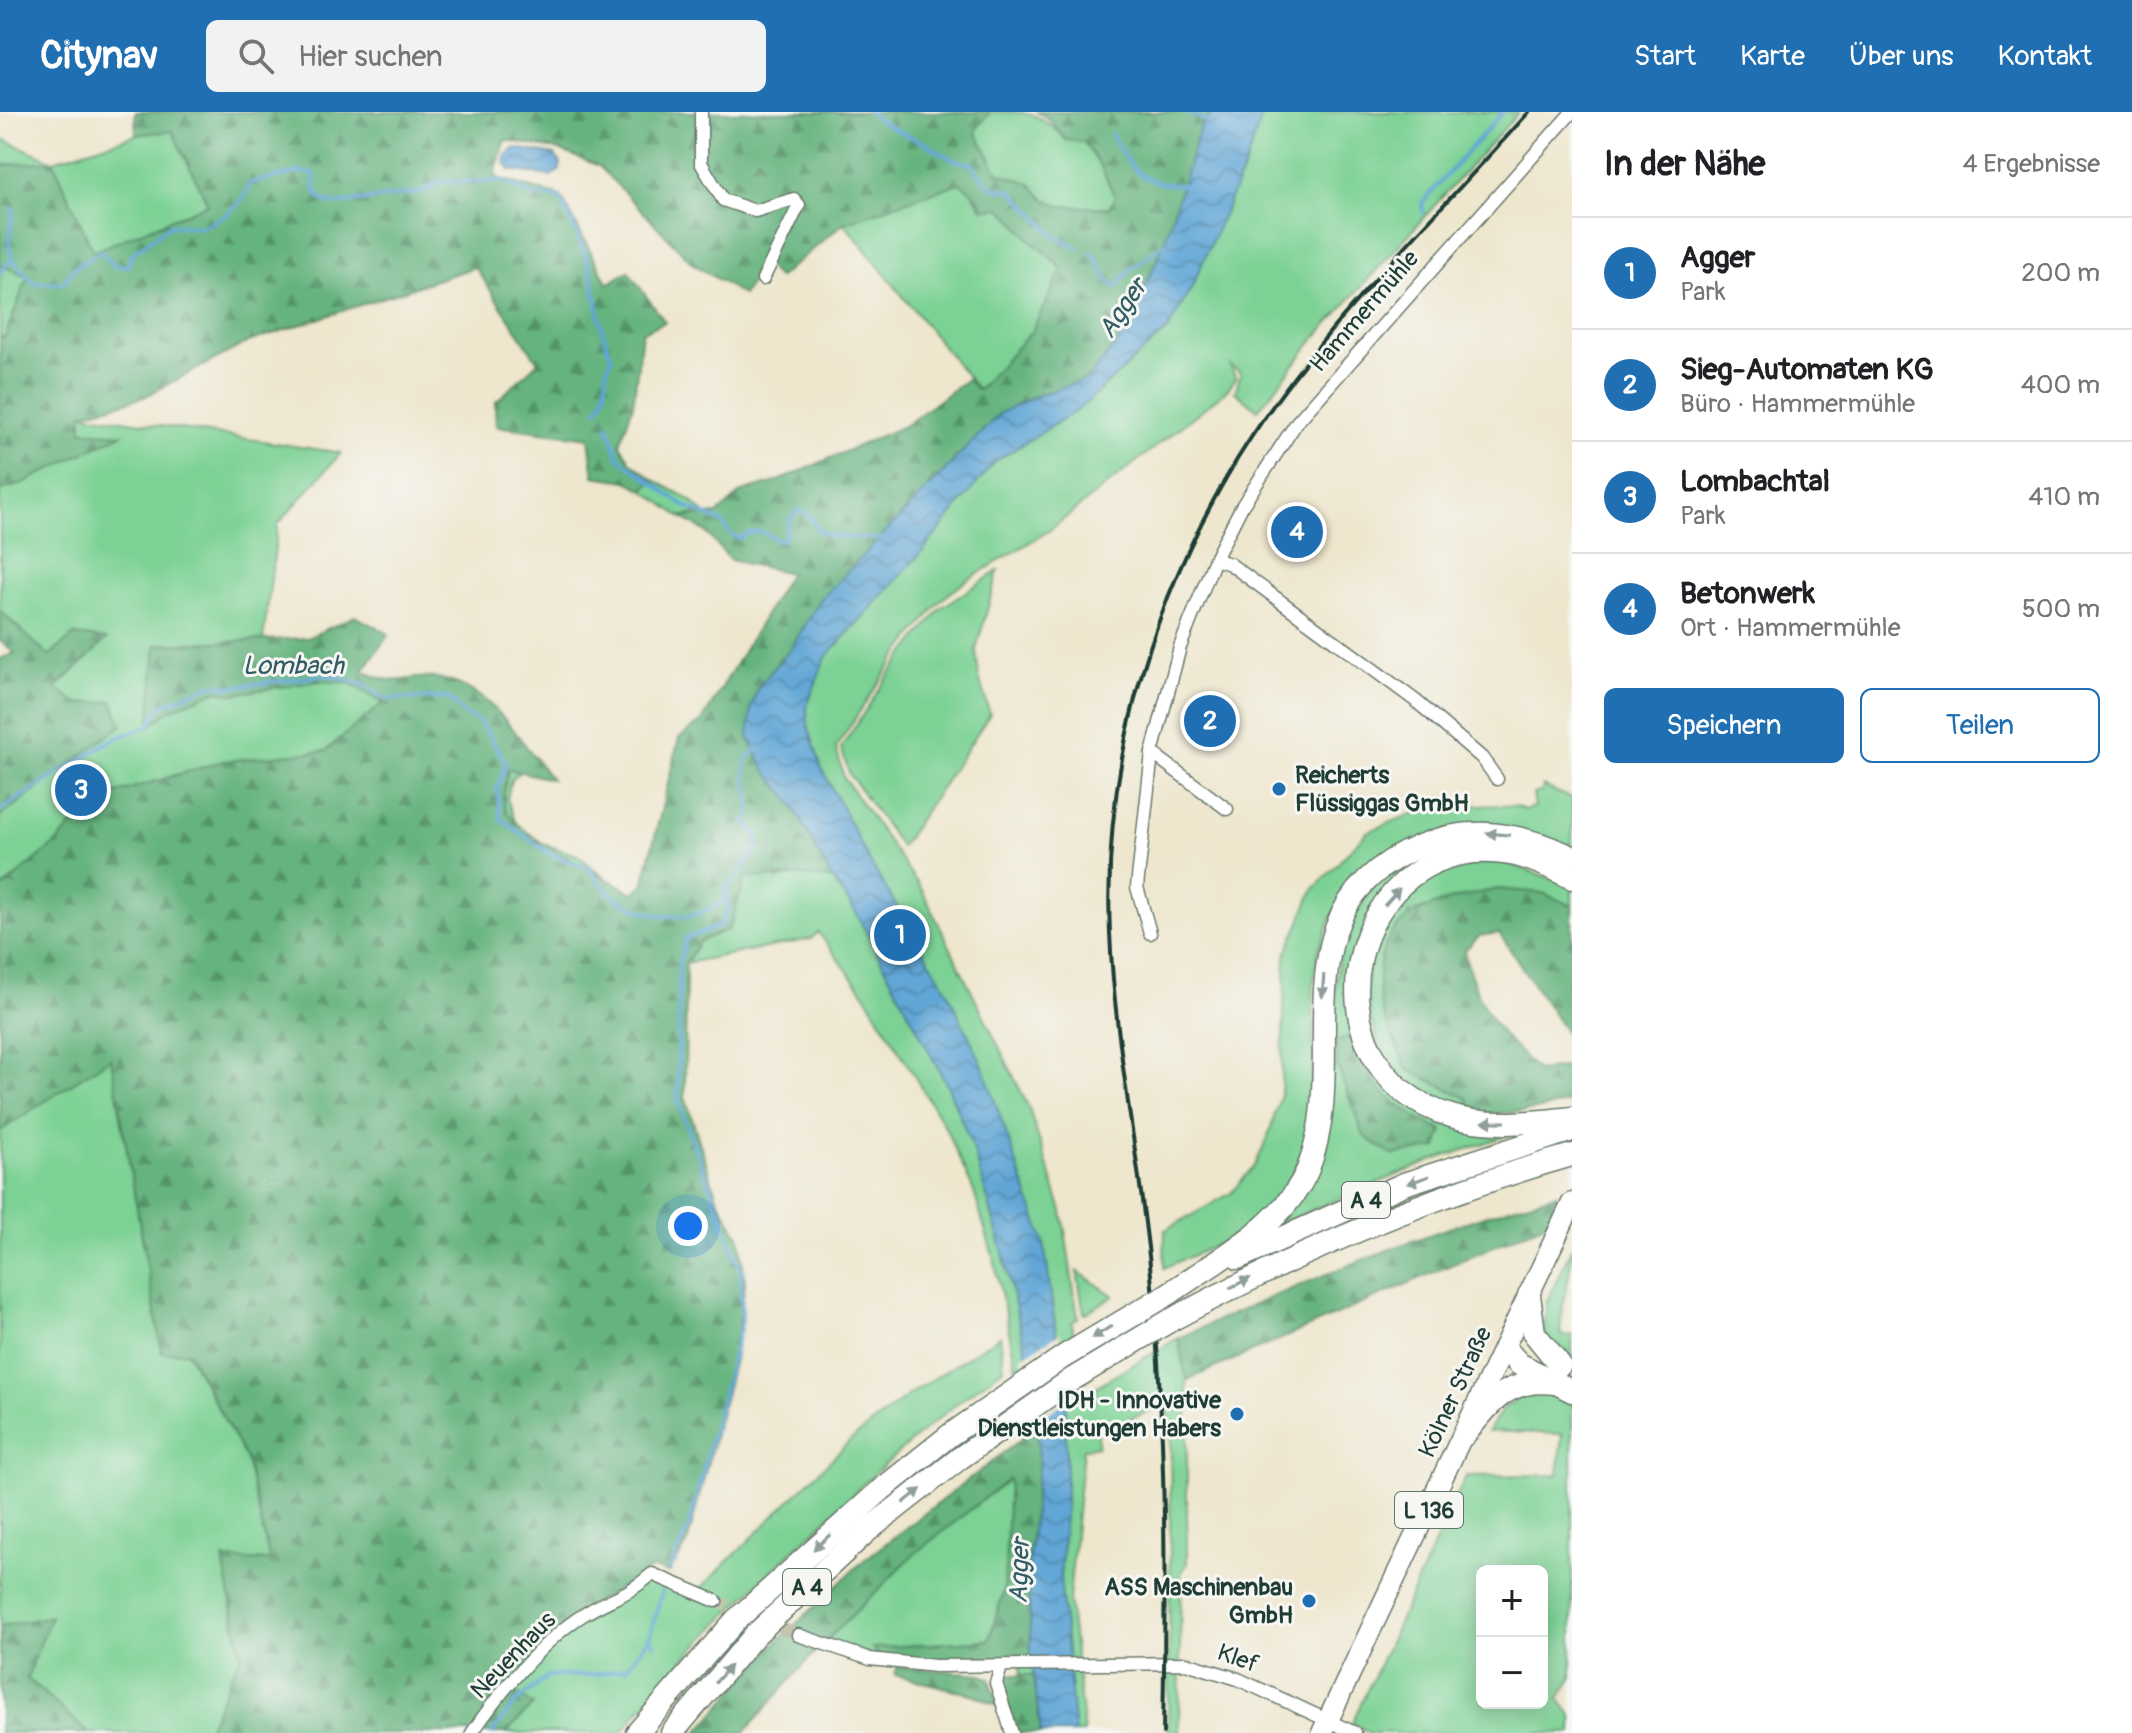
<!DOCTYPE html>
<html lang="de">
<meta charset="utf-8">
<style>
body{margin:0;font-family:Pangolin,sans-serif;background:#f2f2f2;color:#202124}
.controls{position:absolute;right:24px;bottom:24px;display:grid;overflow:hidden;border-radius:12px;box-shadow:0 4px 20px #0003}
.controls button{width:72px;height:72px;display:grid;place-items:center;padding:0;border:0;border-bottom:2px solid #e0e0e0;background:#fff;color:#202124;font:40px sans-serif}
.you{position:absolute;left:688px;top:1114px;width:28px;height:28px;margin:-20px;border:6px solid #fff;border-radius:50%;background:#1a73e8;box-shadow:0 0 0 12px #1a73e833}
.badge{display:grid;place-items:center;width:52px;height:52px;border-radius:50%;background:#1f6fb2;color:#fff;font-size:26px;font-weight:700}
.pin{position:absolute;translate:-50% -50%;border:4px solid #fff;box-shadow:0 2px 8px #0006}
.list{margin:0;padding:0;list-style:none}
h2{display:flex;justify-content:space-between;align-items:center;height:104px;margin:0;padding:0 32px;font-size:34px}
h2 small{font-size:26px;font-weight:400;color:#757577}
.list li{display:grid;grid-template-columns:52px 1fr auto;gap:24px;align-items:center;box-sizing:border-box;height:112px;padding:0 32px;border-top:2px solid #e0e0e0}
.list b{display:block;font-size:30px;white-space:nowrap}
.list p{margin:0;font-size:26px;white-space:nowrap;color:#757577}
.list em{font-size:26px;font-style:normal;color:#757577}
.actions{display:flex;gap:16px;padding:24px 32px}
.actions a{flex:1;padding:18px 0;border:2px solid #1f6fb2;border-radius:12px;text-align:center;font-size:28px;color:#1f6fb2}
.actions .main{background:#1f6fb2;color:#fff}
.icon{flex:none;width:44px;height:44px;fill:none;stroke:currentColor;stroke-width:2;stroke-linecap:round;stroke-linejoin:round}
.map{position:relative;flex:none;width:1572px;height:1621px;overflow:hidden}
header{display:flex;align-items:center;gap:48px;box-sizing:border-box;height:112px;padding:0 40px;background:#1f6fb2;color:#fff}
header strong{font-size:38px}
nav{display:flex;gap:44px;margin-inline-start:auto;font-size:28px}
.search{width:560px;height:72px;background:#f2f2f2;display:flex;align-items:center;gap:20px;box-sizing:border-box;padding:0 28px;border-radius:12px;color:#757577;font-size:30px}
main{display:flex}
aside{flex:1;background:#fff}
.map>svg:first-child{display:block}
.green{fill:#7cd194;stroke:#4e8764;stroke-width:2;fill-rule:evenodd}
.forest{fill:url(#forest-firs);stroke:#427859;stroke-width:2}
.water{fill:url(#water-waves);stroke:#407285;stroke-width:2}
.pier{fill:#eee6cd}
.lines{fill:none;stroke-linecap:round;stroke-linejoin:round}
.stream{stroke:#60a6d6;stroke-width:4}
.street-tunnel{stroke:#c5c4ae;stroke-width:12;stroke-dasharray:12 6;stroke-linecap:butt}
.street-casing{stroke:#67786a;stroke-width:15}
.primary-casing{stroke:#67786a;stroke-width:23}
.highway-casing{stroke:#67786a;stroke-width:25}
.street{stroke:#fff;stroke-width:12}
.primary{stroke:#fff;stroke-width:20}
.highway{stroke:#fff;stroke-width:22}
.rail{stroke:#1f3d34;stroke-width:4}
.highway-bridge-casing{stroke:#67786a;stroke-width:25;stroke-linecap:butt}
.highway-bridge{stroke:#fff;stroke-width:22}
.oneway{fill:#8f9e9a}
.poi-dot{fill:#1f6fb2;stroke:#f6f6f2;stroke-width:3}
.labels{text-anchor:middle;stroke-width:6;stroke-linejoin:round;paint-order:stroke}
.shield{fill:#f6f6f2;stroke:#60746d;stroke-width:2}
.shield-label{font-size:22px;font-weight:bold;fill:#1f3d34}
.street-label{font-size:24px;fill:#1f3d34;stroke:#f6f6f2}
.poi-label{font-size:24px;font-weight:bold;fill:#1f3d34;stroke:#f6f6f2;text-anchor:end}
.water-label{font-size:26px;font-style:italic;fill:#325c65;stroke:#f6f6f2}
</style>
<header>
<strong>Citynav</strong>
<div class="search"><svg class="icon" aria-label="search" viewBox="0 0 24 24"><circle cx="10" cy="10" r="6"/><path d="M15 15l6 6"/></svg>Hier suchen</div>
<nav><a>Start</a><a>Karte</a><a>Über uns</a><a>Kontakt</a></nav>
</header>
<main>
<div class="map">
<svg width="1572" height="1621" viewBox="0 0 1572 1621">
<defs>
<pattern id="forest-firs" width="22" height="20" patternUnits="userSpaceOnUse" patternTransform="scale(2)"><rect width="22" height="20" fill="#65b37e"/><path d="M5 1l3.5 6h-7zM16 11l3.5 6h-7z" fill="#539368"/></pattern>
<pattern id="water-waves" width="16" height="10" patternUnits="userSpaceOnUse" patternTransform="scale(2)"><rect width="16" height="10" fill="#60a6d6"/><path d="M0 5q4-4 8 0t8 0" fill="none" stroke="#4f88ae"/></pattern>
</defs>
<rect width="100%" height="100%" fill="#f6f6f2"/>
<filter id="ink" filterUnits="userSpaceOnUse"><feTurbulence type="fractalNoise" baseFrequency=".0125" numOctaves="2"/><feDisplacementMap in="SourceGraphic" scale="16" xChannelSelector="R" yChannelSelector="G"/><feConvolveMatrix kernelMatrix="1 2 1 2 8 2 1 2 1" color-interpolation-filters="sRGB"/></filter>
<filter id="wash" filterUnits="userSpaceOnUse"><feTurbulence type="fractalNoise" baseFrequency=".006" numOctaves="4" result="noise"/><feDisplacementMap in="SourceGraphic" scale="32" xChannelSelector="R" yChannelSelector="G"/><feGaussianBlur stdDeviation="1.8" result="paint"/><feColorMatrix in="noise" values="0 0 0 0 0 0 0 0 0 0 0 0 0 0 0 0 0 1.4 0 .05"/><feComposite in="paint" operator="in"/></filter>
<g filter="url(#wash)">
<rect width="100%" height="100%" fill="#eee6cd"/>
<g class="green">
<path d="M990,0C1030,0 1040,0 1066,28L1084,30L1101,55L1115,85L1109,96L1059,94L1043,86L1030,71L998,61L975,19Z"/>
<path d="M1219,0H1519L1317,224L1258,298L1235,280L1241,261L1230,253L1236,266L1227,278L1050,418L966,469L941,488L896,545L836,635L844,666L922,778L1028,994L1062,1099L1078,1206L1072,1210L1080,1284L1178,1226L1187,1268V1452L1181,1462L1179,1621H1168L1171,1325L1167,1293L1107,1315H1098V1334L1083,1337L1069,1487L1084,1621H1029L1019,1547L1022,1328L1015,1249L994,1147L973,1077L946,1017L867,885L818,820L811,827L686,851L699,829L729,817L0,782V665L104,590L78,592L55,576L106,527L74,523L49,544L0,499V378L19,373L120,322L82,319V302L341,341L278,412L263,528L156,533L153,571L376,514V521L344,555L501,615L534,645L511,668L507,687L517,714L539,730L577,743L608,768L638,784L746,635L756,609L1133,186L1134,196ZM763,669L832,767L809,761L776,767Z"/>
<polygon points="172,18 208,92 93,140 53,49 0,57 0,26 53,49 136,23"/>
<path d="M959,71L971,79L982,97L1000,95C1014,106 1021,119 1033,130C1044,140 1053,145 1062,158L1032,219L978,278L844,111Z"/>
<polygon points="0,153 28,164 5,225 0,225"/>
<polygon points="654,368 689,387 703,400 681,405 643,378"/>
<polygon points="998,459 976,538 979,566 990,602 901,735 850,663 841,636 890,561 941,496"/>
<path d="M1543,674L1572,687V735L1460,713L1334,801L1318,840L1314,864C1309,954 1330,1054 1248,1115C1224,1133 1191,1143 1164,1156L1165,1118L1231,1081L1255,1053L1267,1028L1281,982L1286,843L1313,778L1367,720L1437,692L1515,694L1525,698L1535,695L1533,682L1541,680Z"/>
<path d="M1431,735L1552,749L1419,754L1349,874L1399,982L1530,1016L1431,1049L1271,1115L1286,1100L1328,946L1341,821L1381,764ZM1354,924C1363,961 1381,984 1413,1003L1364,1024L1337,954Z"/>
<path d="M1504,750L1572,774V794C1511,768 1470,781 1409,801L1380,890L1406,957L1467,986L1473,1000C1358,982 1330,835 1422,769C1446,752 1476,752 1504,750Z"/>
<polygon points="111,945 162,1240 187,1240 246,1347 270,1449 223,1447 241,1543 208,1617 199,1621 88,1621 27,1566 50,1505 0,1514 0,1019"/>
<path d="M1572,1135C1572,1167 1559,1191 1561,1224L1572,1223V1252L1556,1241L1543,1222L1547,1189Z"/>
<polygon points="1077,1159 1114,1184 1084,1202"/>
<path d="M1000,1224L1004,1256C943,1300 891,1345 837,1397C761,1469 685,1539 621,1621H506L532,1593L511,1576L584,1506L653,1467L699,1478L851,1328L910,1282Z"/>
<path d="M1532,1276L1572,1287V1566L1559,1587L1572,1604V1621H1370L1352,1611L1466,1364L1558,1363L1562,1322L1488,1319L1503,1297ZM1482,1459H1542V1591H1482Z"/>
<polygon points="1010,1366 1004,1478 989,1528 873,1536 880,1545 838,1534 829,1526 913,1443"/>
</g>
<g class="forest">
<path d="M135,0H990L975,19L998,61L1030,71L1043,86L1059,94L1109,96L1115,85L1101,55L1084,30L1066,28L1049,7L1037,0H1213L1200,16L1164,132L1125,220L1090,266L1033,285L999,302L821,487L790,538L759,575L748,624L764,656L791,690L833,768C804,760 776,767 746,765L729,817L700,829L686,851L685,985L717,1085L740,1126L745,1170L734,1248L687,1432L669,1461L653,1456L581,1499L511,1576L533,1593L506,1621H199L208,1617L241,1543L223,1447L270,1449L246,1347L188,1240L162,1241L111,946L0,1019V778L58,729L96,687L223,649L325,639L383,591L349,571L320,569L234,582L215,579L168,599L149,616L156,533L307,526L355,504L389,522L363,559C403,578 402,562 436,566C491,574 519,627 551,667L508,657C506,670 500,689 507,700C526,729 602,763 633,781L643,773L679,626L702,609L790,461L730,448L706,420L681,405L717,402L742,380L776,370L906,313L967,267L978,278L1032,219L1062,158C1053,145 1044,140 1033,130C1021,119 1014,106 1000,96L982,97L971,79L959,71L844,111L778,166L765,152L743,183L693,152L599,54L559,38L506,28L495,60L497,66L561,84L608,172L628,159L665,210L642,220L633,293L620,332L631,350L654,368L643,378L627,369L594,364L589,326L496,314L495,291L538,250L475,155L248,230L144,285L82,302V319L122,322L19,373L0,378V225H5L28,164L0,153V53L53,49L93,140L208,92L172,19L136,23Z"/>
<polygon points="0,499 49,544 74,523 107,527 56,576 78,592 112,589 122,613 0,705 0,547 15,541 0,529"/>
<path d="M1498,777L1543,781L1572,794V930L1499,821L1479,824L1464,839C1477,894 1497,921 1538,959L1572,953V989C1540,999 1507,1004 1473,1000L1467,986L1406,957C1400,934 1382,910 1380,887C1370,799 1429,792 1498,777Z"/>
<path d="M1354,924C1367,978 1396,994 1442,1019L1437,1036L1392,1043L1364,1024L1337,954L1336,929Z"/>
<path d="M1557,1082L1547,1111L1187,1268L1178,1226C1304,1170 1424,1119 1557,1082Z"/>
<polygon points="1037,1315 1039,1345 1028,1460 1031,1544 948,1550 880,1545 872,1536 989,1528 1004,1478 1009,1367 913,1443 817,1538 744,1621 697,1621 774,1533 864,1448"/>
<polygon points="51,1504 27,1566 88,1621 0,1621 0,1514"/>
<polygon points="897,1555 981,1562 990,1567 998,1594 975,1583 895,1563"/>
<polygon points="1010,1563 1034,1563 1041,1621 1016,1621 1001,1574 1003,1567"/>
</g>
<g class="water">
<polygon points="1213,0 1263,0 1246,51 1192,175 1168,217 1078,298 994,350 921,441 826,545 807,594 808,614 822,657 870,750 947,878 982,952 1044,1130 1066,1294 1066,1391 1060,1466 1075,1621 1041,1621 1031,1544 1028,1460 1039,1345 1037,1315 1026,1240 1003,1141 974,1039 948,975 855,799 833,768 791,690 764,656 748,624 751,595 759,574 790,538 821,487 1000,301 1033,285 1090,266 1125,220 1164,132 1200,16"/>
<polygon points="516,36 555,43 561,52 559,59 550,64 510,58 504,49 506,43"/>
</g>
<polygon class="pier" points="1060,1221 1069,1287 1032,1312 1022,1245"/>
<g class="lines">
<g class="stream">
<path d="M869,0C885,14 900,20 920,29C939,37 949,50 972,52C984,69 989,79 1011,78L1055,124L1079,136"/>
<polyline points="1185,0 1186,1"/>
<polyline points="1192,3 1208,10"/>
<path d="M1111,22C1133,60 1142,74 1187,73"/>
<polyline points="1423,100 1422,91 1503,0"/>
<polyline points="1091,141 1096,144 1106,166 1116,175 1129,159 1165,131"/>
<polyline points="12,147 9,135 13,96"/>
<path d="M0,160L12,147L34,171H63L73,157L101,139L112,152L123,155L129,152L131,143L170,113C180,113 194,117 203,114C223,108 245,90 250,71L300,60L314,62L315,78L323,89L336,92L422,80L441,70L502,69L534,84L559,85C572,110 583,134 591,161C598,189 599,219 612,246C601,260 612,279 597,298"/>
<path d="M608,314L619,346L683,393L721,410L733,424L740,426C755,417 763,418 776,428L784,427L790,406L799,398L809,402L818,419L830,424L883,427"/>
<path d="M0,698L112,628L150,613L159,595L213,572L231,575L327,563L363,572L386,587L449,586L464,602L480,610L506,651L497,677L501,707L553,744L589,755C613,801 684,822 725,787"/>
<path d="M670,1457L689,1414L742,1209L741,1158L678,990L679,853L686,826L721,814L728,795L725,778L759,735L758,724L746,709C761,682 728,653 759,636"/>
<polyline points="655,1533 649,1526 662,1479"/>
<polyline points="492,1621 516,1590 548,1564 592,1563 627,1556 649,1526"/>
</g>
</g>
</g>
<g filter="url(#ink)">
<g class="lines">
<g class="street-tunnel">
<polyline points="716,1489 747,1502"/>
<polyline points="764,1509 798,1523"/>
</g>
<g class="street-casing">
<g id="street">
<polyline points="701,0 701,51 723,88 755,99 794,87 799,93 763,167"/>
<polyline points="1215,447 1230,452 1416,589 1482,646 1497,667"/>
<polyline points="1152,641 1227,697"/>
<polyline points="1150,821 1137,775 1152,641 1180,535 1215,447 1242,394 1297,310 1572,0"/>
<polyline points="798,1523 870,1547 935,1554 1186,1551 1238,1567 1355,1621"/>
<polyline points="1001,1555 996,1571 1012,1621"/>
<path d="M472,1621C498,1582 543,1528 583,1503C609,1486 626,1485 652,1462L716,1489"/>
</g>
</g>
<g class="primary-casing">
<polyline id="primary" points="1322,1621 1572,1091"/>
</g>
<g class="highway-casing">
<g id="highway">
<path d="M1572,766C1552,756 1532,746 1510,742C1349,715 1293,956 1451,1004C1488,1016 1533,1010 1572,1006"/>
<polyline points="1238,1146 1404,1072 1572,1018"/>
<path d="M1170,1181C1218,1147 1284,1114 1308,1057C1353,945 1271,796 1420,734C1472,712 1522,722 1572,745"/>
<polyline points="1529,1183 1534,1221 1560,1253"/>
<path d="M1171,1208C1300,1139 1431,1083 1572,1043"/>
<polyline points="1505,1236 1519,1252 1572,1279"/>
<path d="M1464,1323C1493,1289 1506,1266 1555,1271"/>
<polyline points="637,1621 736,1508 881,1378 950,1323"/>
<polyline points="672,1621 755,1523 867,1419 960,1346"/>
</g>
</g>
<use href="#street" class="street"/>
<use href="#primary" class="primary"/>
<use href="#highway" class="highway"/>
<path class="rail" d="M1163,1621C1166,1468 1166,1315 1151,1163C1140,1049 1115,936 1110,821C1103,661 1146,504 1226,366C1306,228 1424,118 1529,0"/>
<g class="highway-bridge-casing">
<g id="highway-bridge">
<polyline points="950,1323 1063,1245 1170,1181"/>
<polyline points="960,1346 1071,1268 1171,1208"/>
</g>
</g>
<use href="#highway-bridge" class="highway-bridge"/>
</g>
<defs><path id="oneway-solid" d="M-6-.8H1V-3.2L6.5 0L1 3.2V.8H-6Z" transform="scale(2)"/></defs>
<g class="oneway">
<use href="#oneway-solid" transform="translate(1498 722) rotate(-175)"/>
<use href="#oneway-solid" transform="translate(1392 785) rotate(-48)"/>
<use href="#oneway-solid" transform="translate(1323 874) rotate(94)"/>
<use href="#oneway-solid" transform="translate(1494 1010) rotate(-180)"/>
<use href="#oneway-solid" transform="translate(1418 1068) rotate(161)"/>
<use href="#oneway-solid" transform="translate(1240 1171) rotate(-26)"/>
<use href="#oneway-solid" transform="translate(1102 1220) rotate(148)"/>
<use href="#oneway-solid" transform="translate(912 1384) rotate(-38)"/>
<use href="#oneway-solid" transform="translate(822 1430) rotate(138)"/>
<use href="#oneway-solid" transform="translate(723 1562) rotate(-49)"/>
</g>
</g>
<g class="poi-dot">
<circle cx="1279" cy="677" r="8"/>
<circle cx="1237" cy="1302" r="8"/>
<circle cx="1309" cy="1489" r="8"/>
</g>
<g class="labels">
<g class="shield">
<rect x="1342" y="1070" width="48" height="36" rx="6"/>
<rect x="1395" y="1380" width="68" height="36" rx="6"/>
<rect x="783" y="1457" width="48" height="36" rx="6"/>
</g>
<g class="shield-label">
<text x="1366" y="1096">A 4</text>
<text x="1429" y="1406">L 136</text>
<text x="807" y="1483">A 4</text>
</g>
<g class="street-label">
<text transform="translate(1364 199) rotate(-49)" y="8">Hammermühle</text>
<text transform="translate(1455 1280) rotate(-65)" y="8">Kölner Straße</text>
<text transform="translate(513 1543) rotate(-46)" y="8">Neuenhaus</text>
<text transform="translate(1238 1546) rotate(20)" y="8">Klef</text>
</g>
<g class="poi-label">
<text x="1295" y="671" text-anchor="start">Reicherts<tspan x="1295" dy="28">Flüssiggas GmbH</tspan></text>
<text x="1221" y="1296">IDH - Innovative<tspan x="1221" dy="28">Dienstleistungen Habers</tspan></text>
<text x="1293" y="1483">ASS Maschinenbau<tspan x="1293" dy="28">GmbH</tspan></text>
</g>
<g class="water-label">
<text transform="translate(1122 196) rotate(-56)" y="9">Agger</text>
<text x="293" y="562">Lombach</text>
<text transform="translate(1019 1459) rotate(-88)" y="9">Agger</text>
</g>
</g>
</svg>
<div class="controls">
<button>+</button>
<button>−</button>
</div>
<div class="you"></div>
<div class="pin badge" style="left:900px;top:823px">1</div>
<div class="pin badge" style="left:1210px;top:609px">2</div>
<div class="pin badge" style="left:81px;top:678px">3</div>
<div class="pin badge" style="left:1297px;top:420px">4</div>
</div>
<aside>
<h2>In der Nähe<small>4 Ergebnisse</small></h2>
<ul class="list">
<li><span class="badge">1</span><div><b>Agger</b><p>Park</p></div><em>200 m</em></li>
<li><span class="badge">2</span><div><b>Sieg-Automaten KG</b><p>Büro · Hammermühle</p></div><em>400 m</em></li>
<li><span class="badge">3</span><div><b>Lombachtal</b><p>Park</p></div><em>410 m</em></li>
<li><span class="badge">4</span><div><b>Betonwerk</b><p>Ort · Hammermühle</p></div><em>500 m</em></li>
</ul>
<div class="actions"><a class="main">Speichern</a><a>Teilen</a></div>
</aside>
</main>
